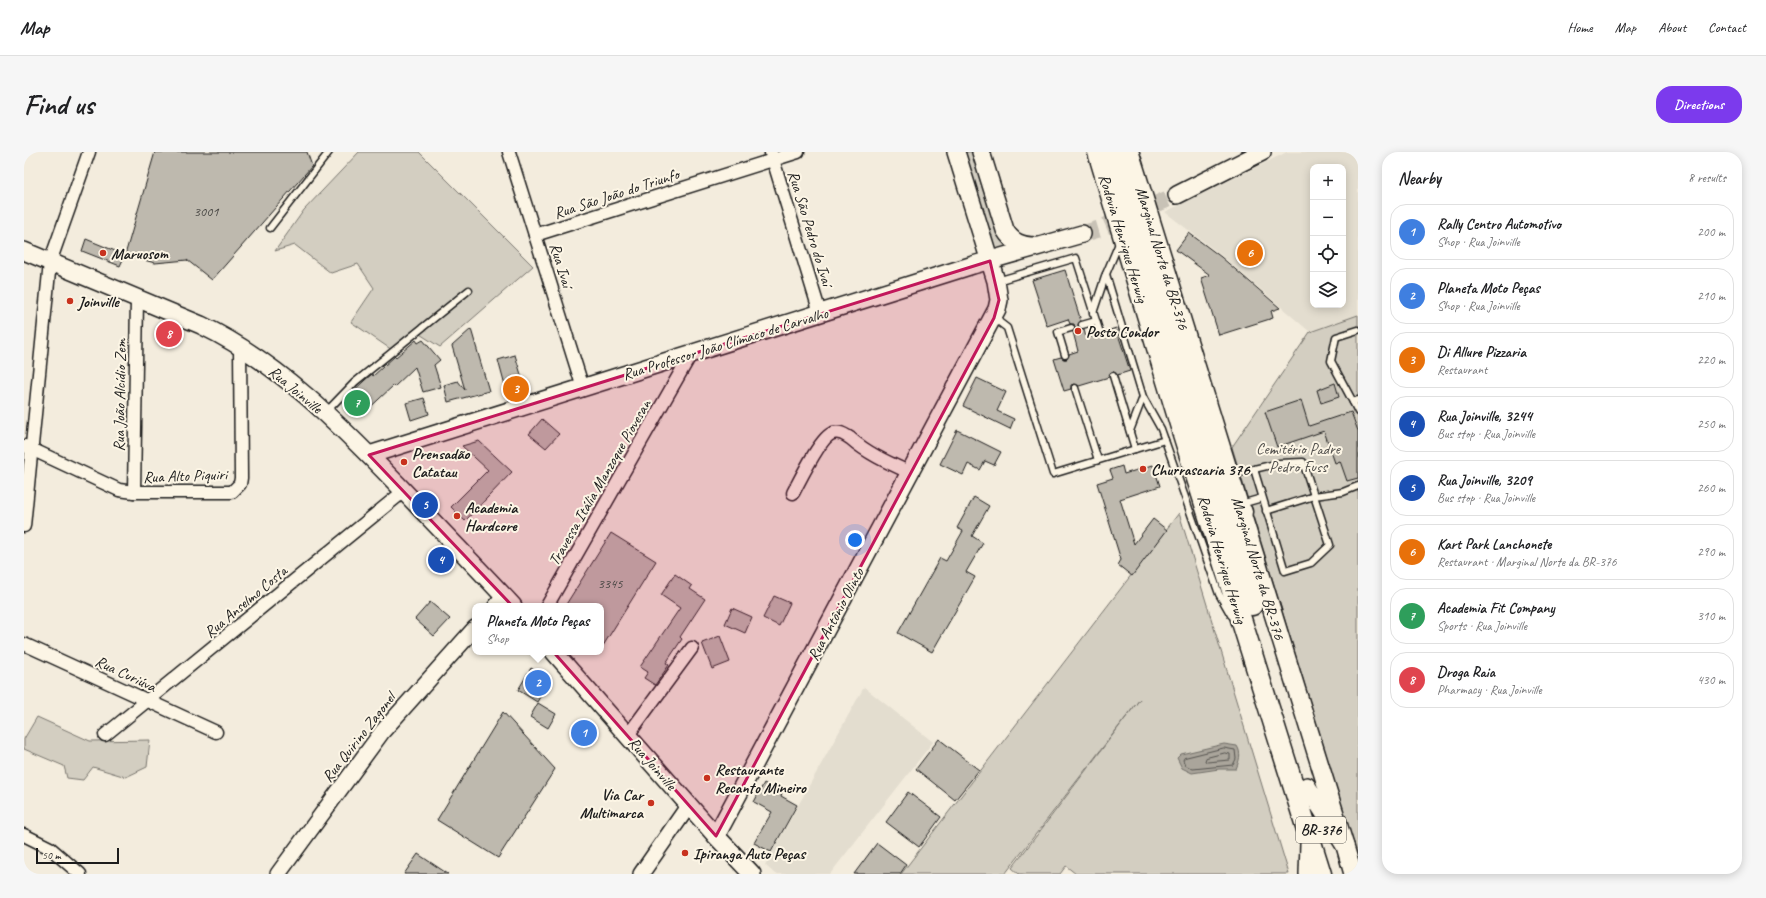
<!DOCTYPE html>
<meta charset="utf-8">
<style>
body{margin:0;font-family:Caveat,sans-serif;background:#f6f6f6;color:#202124}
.controls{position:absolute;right:12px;top:12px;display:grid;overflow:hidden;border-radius:8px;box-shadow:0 2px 10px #0003}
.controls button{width:36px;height:36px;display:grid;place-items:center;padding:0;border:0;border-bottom:1px solid #e0e0e0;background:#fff;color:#202124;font:20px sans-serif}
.scale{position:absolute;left:12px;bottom:10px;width:83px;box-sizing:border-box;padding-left:4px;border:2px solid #1c1c1c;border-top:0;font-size:11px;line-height:14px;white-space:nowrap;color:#1c1c1c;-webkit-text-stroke:3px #fcf5e5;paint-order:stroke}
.you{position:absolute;left:831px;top:388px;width:14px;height:14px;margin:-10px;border:3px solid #fff;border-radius:50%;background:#1a73e8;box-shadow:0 0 0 6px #1a73e833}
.badge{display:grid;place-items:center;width:26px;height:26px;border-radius:50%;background:#7c3aed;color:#fff;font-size:13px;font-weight:700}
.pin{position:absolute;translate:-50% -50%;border:2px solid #fff;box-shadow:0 1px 4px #0006}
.popup{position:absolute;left:448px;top:451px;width:132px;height:52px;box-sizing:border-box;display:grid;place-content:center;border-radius:8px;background:#fff;filter:drop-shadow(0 1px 3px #0005);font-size:13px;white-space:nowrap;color:#757577}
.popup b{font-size:15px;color:#202124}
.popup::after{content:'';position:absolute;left:50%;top:100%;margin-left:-8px;border:8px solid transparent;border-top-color:#fff}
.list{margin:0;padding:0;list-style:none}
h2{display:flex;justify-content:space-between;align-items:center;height:52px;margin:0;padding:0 16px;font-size:17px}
h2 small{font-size:13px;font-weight:400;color:#757577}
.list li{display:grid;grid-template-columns:26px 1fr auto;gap:12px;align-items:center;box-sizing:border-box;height:56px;margin:0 8px 8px;padding:0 8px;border:1px solid #e0e0e0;border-radius:16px}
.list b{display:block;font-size:15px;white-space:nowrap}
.list p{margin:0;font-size:13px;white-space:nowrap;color:#757577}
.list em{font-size:13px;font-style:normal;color:#757577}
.icon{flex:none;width:22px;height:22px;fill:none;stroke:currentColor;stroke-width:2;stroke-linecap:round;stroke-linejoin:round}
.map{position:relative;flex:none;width:1334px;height:722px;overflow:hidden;border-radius:16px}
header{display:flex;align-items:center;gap:24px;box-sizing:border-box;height:56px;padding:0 20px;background:#fff;border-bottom:1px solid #e0e0e0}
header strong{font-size:19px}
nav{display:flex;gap:22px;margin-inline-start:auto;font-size:14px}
.intro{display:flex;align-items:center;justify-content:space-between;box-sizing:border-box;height:96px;padding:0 24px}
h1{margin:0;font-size:28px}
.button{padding:10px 18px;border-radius:16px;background:#7c3aed;color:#fff;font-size:14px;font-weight:700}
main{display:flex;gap:24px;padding:0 24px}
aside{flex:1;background:#fff;border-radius:16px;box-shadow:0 2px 10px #0003}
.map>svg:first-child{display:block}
.built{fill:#e3ddcf;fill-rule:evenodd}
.green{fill:#d3cec1;stroke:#78756e}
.water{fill:#aaa59b;stroke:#716e68}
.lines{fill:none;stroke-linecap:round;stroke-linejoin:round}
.shore{stroke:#55534f;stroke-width:1}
.building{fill:#beb9ae;stroke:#1c1c1c}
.secondary-tunnel{stroke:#c8c2b6;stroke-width:17;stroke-dasharray:17 8;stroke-linecap:butt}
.service-casing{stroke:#1c1c1c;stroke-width:9}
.minor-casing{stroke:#1c1c1c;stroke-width:15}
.tertiary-casing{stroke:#1c1c1c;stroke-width:18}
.secondary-casing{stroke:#1c1c1c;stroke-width:20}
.trunk-casing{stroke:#1c1c1c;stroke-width:23}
.service{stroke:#fcf5e5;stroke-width:6}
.minor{stroke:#fcf5e5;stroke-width:12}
.tertiary{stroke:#fcf5e5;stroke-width:15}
.secondary{stroke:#fcf5e5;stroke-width:17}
.trunk{stroke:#fcf5e5;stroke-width:20}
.marked{fill:#c2185b;fill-opacity:0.2;stroke:#c2185b;stroke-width:3;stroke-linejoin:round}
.poi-dot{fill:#c8321e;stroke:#fcf5e5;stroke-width:1.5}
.labels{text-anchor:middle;stroke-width:4;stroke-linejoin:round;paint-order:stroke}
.number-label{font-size:14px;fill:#444340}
.shield{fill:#fcf5e5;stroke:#5f5d58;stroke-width:1}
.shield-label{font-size:15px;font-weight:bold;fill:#1c1c1c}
.street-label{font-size:16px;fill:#1c1c1c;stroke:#fcf5e5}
.poi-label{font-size:16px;font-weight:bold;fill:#1c1c1c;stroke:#fcf5e5;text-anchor:start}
.park-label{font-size:16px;fill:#53514e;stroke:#fcf5e5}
</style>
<header>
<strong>Map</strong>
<nav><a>Home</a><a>Map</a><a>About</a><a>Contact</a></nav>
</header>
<div class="intro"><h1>Find us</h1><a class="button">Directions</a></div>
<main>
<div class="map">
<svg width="1334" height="722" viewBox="0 0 1334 722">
<rect width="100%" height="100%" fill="#f3ecdd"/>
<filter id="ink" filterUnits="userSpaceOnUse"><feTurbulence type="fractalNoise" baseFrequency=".025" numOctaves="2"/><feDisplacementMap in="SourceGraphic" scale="8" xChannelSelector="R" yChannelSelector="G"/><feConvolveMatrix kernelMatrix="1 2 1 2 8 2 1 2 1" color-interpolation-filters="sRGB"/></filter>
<g filter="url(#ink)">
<g class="built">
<path d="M1263,0H1334V163L1286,180L1198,104L1141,60ZM1289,15H1319V153H1289Z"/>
<polygon points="840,535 909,590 806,722 751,722 741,713"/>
</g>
<g class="green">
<polygon points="335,0 395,0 509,114 416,195 391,179 368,198 327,170 350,136 334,112 307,121 271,93 251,99 280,58"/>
<polygon points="938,0 950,0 991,98 974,98 970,96"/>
<polygon points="1334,163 1334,707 1208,295 1286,180"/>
<polygon points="1155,361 1265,722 1052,722 1042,714 1036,722 995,722 988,716 1116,547 981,722 877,722"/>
<polygon points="13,565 66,589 126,588 123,615 102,625 69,615 59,628 43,626 40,614 0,597 0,587"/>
</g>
<path class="water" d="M1200,592L1213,594C1218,602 1215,609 1212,617H1195L1168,621L1158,616L1153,606L1157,602Z"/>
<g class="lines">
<g class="shore">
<polygon points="1200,596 1211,598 1212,607 1209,613 1169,617 1161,613 1159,608 1160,606"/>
<polygon points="1201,601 1206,602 1206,608 1183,610 1181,609 1182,606"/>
</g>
</g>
<g class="building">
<polygon points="131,0 283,0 288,14 188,128 163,108 131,111 101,103"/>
<polygon points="1165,81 1197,105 1256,156 1247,159 1249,166 1195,183 1177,126 1186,123 1152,98"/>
<polygon points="62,87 101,103 96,114 58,99"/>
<polygon points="1041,118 1057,169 1054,172 1055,176 1060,177 1062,186 1072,183 1077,185 1080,184 1080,180 1092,176 1106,219 1093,223 1090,220 1087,220 1085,225 1055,234 1050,232 1047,233 1047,237 1040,239 1030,207 1037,205 1040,207 1043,207 1045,202 1054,199 1049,180 1051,175 1050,172 1046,172 1044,167 1023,174 1008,128"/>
<polygon points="447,177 465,239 424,250 420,233 434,229 441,238 428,194"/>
<polygon points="392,188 394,191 399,188 416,208 410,213 417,235 399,240 391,215 370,235 369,234 340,261 324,244 341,228 348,222 349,224 371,204 372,205"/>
<polygon points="491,203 499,229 481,234 474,208"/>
<polygon points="953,226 982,240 973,259 990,267 986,277 939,254"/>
<polygon points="1311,231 1315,245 1297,251 1293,238"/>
<polygon points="400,246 405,262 387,268 382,251"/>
<polygon points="1277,248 1285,274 1327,260 1334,279 1334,326 1323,329 1316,309 1311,311 1300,279 1253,295 1241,260"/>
<polygon points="518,267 535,282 522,296 505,282"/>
<polygon points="933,278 977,300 970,313 961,309 956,318 944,312 939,323 916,312"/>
<polygon points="455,289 488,320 441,369 427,355 464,318 438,294"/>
<polygon points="1129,313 1136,334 1096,347 1110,392 1129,367 1143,378 1108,424 1094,413 1097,408 1073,331 1089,326 1086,318 1098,314 1100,322"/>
<polygon points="950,345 965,354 948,384 959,391 942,420 951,425 908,500 874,481 916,406 922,409 939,379 933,376"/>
<polygon points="587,381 632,409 577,497 577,454 541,454"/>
<polygon points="651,422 668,434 666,437 681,447 656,485 658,487 642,511 645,513 631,533 620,526 624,520 616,515 656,456 637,443"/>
<polygon points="750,444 766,451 755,474 739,466"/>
<polygon points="406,450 426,467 410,484 391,467"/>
<polygon points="708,456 728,465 721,481 701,472"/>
<polygon points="696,484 706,510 688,517 678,491"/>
<polygon points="507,516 526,528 513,550 494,538"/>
<polygon points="514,551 532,562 524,576 506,565"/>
<polygon points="479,560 531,617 474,706 413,668"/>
<polygon points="915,587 955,618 931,648 892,617"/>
<polygon points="740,631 758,641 757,644 773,653 747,700 730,691 748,660 730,650"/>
<polygon points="884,640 917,665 895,695 862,670"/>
<polygon points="853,691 882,713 876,722 830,722"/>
<polygon points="394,702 424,722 380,722"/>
</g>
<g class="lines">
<polyline class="secondary-tunnel" points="1058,82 1075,77 1153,43"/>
<g class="service-casing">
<g id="service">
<polyline points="246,76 305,0"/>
<polyline points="1082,122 1119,245 1137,277 1195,442 1207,463"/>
<polyline points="973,129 1052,106 1076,181"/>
<polyline points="1069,161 1082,122 1096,89"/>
<polyline points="970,166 983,176 1029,322 1141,288"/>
<polyline points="1058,173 1072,169"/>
<polyline points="1041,203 1034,180 1047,176"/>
<polyline points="1089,224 1111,297"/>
<polyline points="1051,236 1074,308"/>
<polyline points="1334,248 1329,250 1334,260"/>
<polyline points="1329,250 1307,209 1312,185 1334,178"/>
<polyline points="302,260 331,230 445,138"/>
<polyline points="1106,279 1119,245"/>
<polygon points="1279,310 1306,393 1287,411 1261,419 1230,317 1256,311"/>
<polyline points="1208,323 1230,317"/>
<polyline points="1217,352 1238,346"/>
<polyline points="1242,359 1290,344 1319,340 1334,334"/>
</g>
</g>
<g class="minor-casing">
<g id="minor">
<polyline points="485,0 559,236"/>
<polyline points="747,1 796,161"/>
<polyline points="511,83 774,0"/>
<polyline points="1,294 95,338 110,340 208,340 216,332 217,326 216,194"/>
<polyline points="110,340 113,147"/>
<path d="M769,341C776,328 797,284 809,281C816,279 821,283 826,286C844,302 865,311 887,321"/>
<polyline points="0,374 26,110 65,0"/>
<polyline points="523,454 667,202"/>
<polyline points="0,492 192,580"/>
<polyline points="81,583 380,339"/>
<polyline points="604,583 668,496"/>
<polyline points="0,683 26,696 56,722"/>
</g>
</g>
<g class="tertiary-casing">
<g id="tertiary">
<polyline points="472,454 480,445"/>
<polyline points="254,722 358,580 451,476"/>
<polyline points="617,722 665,653"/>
</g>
</g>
<g class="secondary-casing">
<g id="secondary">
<path d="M957,0L981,78C988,90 997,94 1011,94"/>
<polyline points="1106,0 1321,694"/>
<polyline points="1153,43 1238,0"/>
<path d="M0,99L177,173C254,210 315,272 374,333C412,373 451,413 489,454"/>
<polyline points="345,303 949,113 1058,82"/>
<polyline points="530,500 692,684 728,722"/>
<polyline points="1283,634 1321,694 1329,722"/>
<polyline points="692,684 973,157 975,148 972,129 932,0"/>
<polyline points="1284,722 1285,692"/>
</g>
</g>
<g class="trunk-casing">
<g id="trunk">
<polyline points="1074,0 1159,282 1297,722"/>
<polyline points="1089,0 1228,453"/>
<polyline points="1209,390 1213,366 1218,360"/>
</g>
</g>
<use href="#service" class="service"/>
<use href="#minor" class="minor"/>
<use href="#tertiary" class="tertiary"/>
<use href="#secondary" class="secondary"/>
<use href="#trunk" class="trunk"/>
</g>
</g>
<path class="marked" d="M966,109L975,148L970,166L692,684L495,461L345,303Z"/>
<g class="poi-dot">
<circle cx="79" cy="101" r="4"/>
<circle cx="46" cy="149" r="4"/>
<circle cx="1054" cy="179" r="4"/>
<circle cx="380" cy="310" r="4"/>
<circle cx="1119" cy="317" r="4"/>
<circle cx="433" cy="364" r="4"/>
<circle cx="683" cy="626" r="4"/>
<circle cx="627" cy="651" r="4"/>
<circle cx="661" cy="701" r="4"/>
</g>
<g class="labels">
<g class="number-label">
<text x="182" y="64">3001</text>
<text x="586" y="436">3345</text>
</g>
<rect class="shield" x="1272" y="665" width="50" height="26" rx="3"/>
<g class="shield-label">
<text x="1297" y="683">BR-376</text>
</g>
<g class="street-label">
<text transform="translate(592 41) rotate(-18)" y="6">Rua São João do Triunfo</text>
<text transform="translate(787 76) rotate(73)" y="6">Rua São Pedro do Ivaí</text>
<text transform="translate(1100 86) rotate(73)" y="6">Rodovia Henrique Herwig</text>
<text transform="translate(1139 106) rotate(73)" y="6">Marginal Norte da BR-376</text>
<text transform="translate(538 113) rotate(73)" y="6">Rua Ivaí</text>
<text transform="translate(701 191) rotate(-17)" y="6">Rua Professor João Clímaco de Carvalho</text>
<text transform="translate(272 237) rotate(40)" y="6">Rua Joinville</text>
<text transform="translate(95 243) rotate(-89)" y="6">Rua João Alcídio Zem</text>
<text transform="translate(161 323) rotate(-2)" y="6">Rua Alto Piquiri</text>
<text transform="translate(575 330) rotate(-60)" y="6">Travessa Itália Manzoque Piovesan</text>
<text transform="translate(1199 407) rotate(73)" y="6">Rodovia Henrique Herwig</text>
<text transform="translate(1235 416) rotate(73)" y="6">Marginal Norte da BR-376</text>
<text transform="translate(221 449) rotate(-40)" y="6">Rua Anselmo Costa</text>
<text transform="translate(811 462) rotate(-62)" y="6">Rua Antônio Olinto</text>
<text transform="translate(102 521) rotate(25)" y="6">Rua Curiúva</text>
<text transform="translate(334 585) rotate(-52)" y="6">Rua Quirino Zagonel</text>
<text transform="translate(629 611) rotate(49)" y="6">Rua Joinville</text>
</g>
<g class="poi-label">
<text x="87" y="107">Maruosom</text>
<text x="54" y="155">Joinville</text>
<text x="1062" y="185">Posto Condor</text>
<text x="388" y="307">Prensadão<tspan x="388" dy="18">Catatau</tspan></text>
<text x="1127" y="323">Churrascaria 376</text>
<text x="441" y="361">Academia<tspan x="441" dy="18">Hardcore</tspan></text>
<text x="691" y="623">Restaurante<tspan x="691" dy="18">Recanto Mineiro</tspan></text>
<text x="619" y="648" text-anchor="end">Via Car<tspan x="619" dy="18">Multimarca</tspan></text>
<text x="669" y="707">Ipiranga Auto Peças</text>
</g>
<g class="park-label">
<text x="1274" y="302">Cemitério Padre<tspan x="1274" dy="18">Pedro Fuss</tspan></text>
</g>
</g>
</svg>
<div class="controls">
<button>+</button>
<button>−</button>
<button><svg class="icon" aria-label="locate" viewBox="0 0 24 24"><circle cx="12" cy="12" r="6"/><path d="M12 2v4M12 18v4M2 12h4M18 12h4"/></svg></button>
<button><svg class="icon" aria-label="layers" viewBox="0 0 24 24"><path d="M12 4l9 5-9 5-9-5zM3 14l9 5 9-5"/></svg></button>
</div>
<div class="scale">50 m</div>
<div class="you"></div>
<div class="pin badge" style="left:560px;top:581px;background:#3f7fe0">1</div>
<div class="pin badge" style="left:514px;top:531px;background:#3f7fe0">2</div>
<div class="popup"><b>Planeta Moto Peças</b>Shop</div>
<div class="pin badge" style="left:492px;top:237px;background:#e8710a">3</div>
<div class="pin badge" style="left:417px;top:408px;background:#1a4fb4">4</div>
<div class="pin badge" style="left:401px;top:353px;background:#1a4fb4">5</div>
<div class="pin badge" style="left:1226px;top:101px;background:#e8710a">6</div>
<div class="pin badge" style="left:333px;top:251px;background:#2e9e5b">7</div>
<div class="pin badge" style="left:145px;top:182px;background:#e0444e">8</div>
</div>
<aside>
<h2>Nearby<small>8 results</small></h2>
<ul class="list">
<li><span class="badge" style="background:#3f7fe0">1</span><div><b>Rally Centro Automotivo</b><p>Shop · Rua Joinville</p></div><em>200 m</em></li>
<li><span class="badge" style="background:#3f7fe0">2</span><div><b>Planeta Moto Peças</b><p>Shop · Rua Joinville</p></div><em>210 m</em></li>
<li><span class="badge" style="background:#e8710a">3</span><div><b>Di Allure Pizzaria</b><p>Restaurant</p></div><em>220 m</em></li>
<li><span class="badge" style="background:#1a4fb4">4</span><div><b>Rua Joinville, 3244</b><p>Bus stop · Rua Joinville</p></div><em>250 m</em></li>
<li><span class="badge" style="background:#1a4fb4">5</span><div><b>Rua Joinville, 3209</b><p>Bus stop · Rua Joinville</p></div><em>260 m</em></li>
<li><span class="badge" style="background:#e8710a">6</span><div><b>Kart Park Lanchonete</b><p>Restaurant · Marginal Norte da BR-376</p></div><em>290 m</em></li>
<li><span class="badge" style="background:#2e9e5b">7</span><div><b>Academia Fit Company</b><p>Sports · Rua Joinville</p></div><em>310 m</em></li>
<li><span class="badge" style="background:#e0444e">8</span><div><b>Droga Raia</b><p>Pharmacy · Rua Joinville</p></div><em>430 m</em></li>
</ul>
</aside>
</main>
